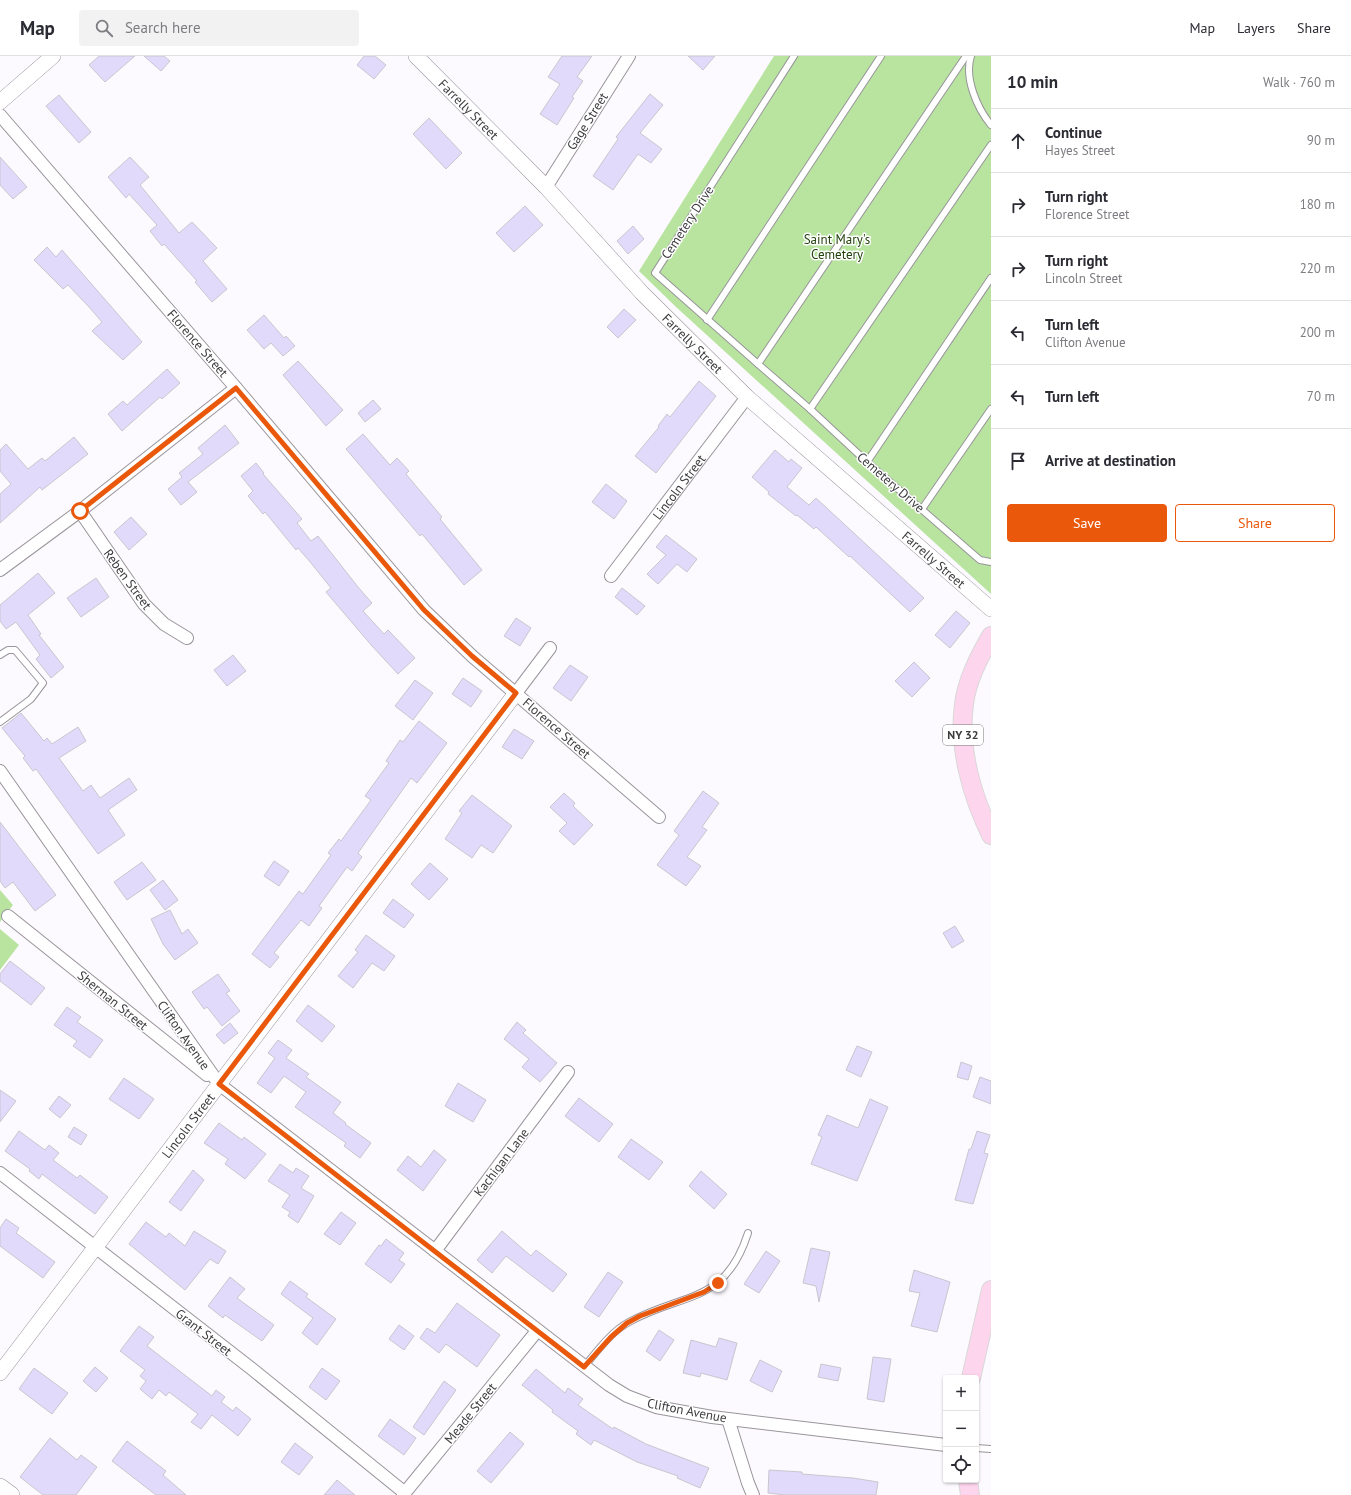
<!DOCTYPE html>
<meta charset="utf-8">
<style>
body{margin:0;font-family:"PT Sans",sans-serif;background:#f2f2f3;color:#2b2b33}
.controls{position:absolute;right:12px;bottom:12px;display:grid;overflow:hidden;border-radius:4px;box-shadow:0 1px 3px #0004}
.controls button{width:36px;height:36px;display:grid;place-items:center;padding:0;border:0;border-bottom:1px solid #e1e1e2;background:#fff;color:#2b2b33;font:20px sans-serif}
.stop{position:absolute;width:12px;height:12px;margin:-9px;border:3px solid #ea580c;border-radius:50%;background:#fff}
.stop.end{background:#ea580c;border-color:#fff;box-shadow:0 1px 4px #0008}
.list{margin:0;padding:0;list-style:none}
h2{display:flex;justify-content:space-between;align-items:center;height:52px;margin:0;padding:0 16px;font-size:17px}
h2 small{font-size:13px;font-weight:400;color:#7c7c81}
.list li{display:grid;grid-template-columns:26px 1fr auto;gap:12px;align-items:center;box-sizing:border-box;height:64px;padding:0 16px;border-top:1px solid #e1e1e2}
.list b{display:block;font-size:15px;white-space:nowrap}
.list p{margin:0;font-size:13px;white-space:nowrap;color:#7c7c81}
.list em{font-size:13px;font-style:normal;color:#7c7c81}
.actions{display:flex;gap:8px;padding:12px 16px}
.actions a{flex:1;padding:9px 0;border:1px solid #ea580c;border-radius:4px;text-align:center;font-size:14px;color:#ea580c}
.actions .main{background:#ea580c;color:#fff}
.icon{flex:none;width:22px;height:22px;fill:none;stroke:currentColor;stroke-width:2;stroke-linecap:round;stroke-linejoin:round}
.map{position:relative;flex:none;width:991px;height:1439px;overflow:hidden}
header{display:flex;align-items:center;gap:24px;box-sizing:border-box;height:56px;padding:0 20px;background:#fff;border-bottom:1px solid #e1e1e2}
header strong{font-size:19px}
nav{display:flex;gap:22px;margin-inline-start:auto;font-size:14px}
.search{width:280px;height:36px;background:#f2f2f3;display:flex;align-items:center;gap:10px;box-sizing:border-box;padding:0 14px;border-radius:4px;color:#7c7c81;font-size:15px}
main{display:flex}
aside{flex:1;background:#fff}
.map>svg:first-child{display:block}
.green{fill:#b8e4a0}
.building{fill:#e1dafb;stroke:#c8c7ce}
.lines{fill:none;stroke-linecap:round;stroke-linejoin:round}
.service-casing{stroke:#99959b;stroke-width:8}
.minor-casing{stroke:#99959b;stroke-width:14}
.tertiary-casing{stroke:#99959b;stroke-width:16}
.secondary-casing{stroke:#99959b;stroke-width:18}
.primary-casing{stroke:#d8d8d8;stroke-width:20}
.service{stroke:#fff;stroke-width:6}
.minor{stroke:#fff;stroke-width:12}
.tertiary{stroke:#fff;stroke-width:15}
.secondary{stroke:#fff;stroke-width:17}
.primary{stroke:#fdd5ed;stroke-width:18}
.route{stroke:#ea580c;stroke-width:5}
.labels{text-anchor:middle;stroke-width:3;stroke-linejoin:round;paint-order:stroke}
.shield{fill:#fff;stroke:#777678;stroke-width:1}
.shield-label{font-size:12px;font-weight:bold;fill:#3d3b3e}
.street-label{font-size:13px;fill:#3d3b3e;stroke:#fff}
.park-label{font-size:13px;fill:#22410c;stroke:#fff}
</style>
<header>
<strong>Map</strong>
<div class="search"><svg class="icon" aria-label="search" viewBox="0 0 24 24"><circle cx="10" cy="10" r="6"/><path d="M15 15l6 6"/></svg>Search here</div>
<nav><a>Map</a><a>Layers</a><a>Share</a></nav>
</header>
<main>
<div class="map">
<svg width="991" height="1439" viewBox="0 0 991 1439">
<rect width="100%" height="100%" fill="#fdfaff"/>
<g class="green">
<polygon points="774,0 991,0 991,538 676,251 639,215"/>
<polygon points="0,834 13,849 0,866"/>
<polygon points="0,873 19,889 0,914"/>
</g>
<g class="building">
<polygon points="99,0 135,0 105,26 89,9"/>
<polygon points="144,0 164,0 170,5 161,15"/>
<polygon points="364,0 375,0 386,9 374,23 357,9"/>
<polygon points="562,0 592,0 577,21 583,25 572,41 574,42 557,69 540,58 560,28 548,21"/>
<polygon points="688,0 715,0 703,14"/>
<polygon points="650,38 663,49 640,77 662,93 651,107 638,98 613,134 593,120 618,83 616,81"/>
<polygon points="59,39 91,76 79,87 46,50"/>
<polygon points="429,62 462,97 446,113 413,78"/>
<polygon points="0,101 27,131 13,143 0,129"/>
<polygon points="130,101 149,121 140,129 179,177 192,166 217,192 203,205 227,233 212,246 195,226 197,225 164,188 162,190 150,175 157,169 129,138 126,142 108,121"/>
<polygon points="525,150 543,169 514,196 496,177"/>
<polygon points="633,170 644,183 628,198 617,185"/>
<polygon points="47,191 56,201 62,194 142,286 123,304 92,275 102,266 89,251 68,229 63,233 34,204"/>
<polygon points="624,253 636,264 618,282 607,271"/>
<polygon points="264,259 284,282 286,280 295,290 283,300 271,287 264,293 247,274"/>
<polygon points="298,305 343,354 326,370 283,319"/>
<polygon points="167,313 180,327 162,343 160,341 122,375 108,358 123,345 127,349"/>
<polygon points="699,325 716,340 656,417 635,400 659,371 658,370 667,358 670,361"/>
<polygon points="373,344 381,353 365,366 358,357"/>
<polygon points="225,369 239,387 188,426 197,436 181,449 168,433 182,421 179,417 203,398 198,392"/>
<polygon points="363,378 390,409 397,402 409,415 406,418 442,461 440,463 482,514 464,529 422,478 420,480 346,393"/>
<polygon points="74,381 88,398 42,434 40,431 0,467 0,438 11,428 0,415 0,394 6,388 28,413 42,402 45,405"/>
<polygon points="775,394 789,406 791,403 802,412 787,431 809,449 816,442 924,542 910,556 850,500 849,501 816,471 814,473 797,459 796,460 768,438 769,436 752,421"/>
<polygon points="256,407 264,417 263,418 302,463 297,467 311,485 318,480 358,531 372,547 363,555 384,578 388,574 415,602 398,618 372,590 326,536 331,532 311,507 298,492 296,494 265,456 263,458 248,440 253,435 241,420"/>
<polygon points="606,428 627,445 614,463 592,446"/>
<polygon points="131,461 147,478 129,494 114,476"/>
<polygon points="666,479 697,503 687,516 677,508 658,528 647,518 666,499 656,491"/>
<polygon points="38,517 55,537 28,559 41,578 39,579 64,611 51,622 36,603 40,599 16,566 6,573 0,565 0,549"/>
<polygon points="96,522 109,541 81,561 67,542"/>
<polygon points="622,532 645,550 637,559 615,541"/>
<polygon points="956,555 970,567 950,592 935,579"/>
<polygon points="516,562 531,572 520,590 504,580"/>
<polygon points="233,599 246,615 227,630 214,614"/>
<polygon points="914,606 930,622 912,641 895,625"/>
<polygon points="570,609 588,621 571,645 553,632"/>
<polygon points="463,622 482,635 471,651 452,638"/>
<polygon points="415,624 433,637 413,664 395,650"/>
<polygon points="21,657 44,685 47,682 52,688 78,671 86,685 59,702 83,735 91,729 100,742 129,722 137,734 108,754 125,779 98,798 36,713 33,715 23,702 25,700 2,672"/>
<polygon points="419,665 447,687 417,727 411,722 358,797 362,801 352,815 347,811 319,850 322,852 309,870 301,864 274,897 279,901 270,912 252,898 299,835 303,838 331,799 328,797 339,783 341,785 371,744 365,740 389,707 386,705 400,684 403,686"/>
<polygon points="514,673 534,685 522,703 502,691"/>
<polygon points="703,735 719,747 702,771 707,774 687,801 701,810 686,830 657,809 679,779 674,775"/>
<polygon points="564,737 575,747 573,750 593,769 574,789 559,775 567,767 550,751"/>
<polygon points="472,739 512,770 493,797 481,789 472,802 445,783 462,757 459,755"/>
<polygon points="0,766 56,839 35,855 13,826 5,832 0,825"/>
<polygon points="274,805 289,815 279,830 264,820"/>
<polygon points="142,806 156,824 127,844 114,826"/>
<polygon points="430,807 448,823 429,844 411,828"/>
<polygon points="163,824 178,844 165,854 150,834"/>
<polygon points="393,843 414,859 404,872 383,857"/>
<polygon points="170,854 182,878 188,873 198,887 175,904 163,888 151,863"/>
<polygon points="955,870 964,885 952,892 943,877"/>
<polygon points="366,879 395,900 384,915 372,907 353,932 338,920 358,896 355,894"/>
<polygon points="10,905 45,932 31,949 0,925 0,918"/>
<polygon points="218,918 230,935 226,937 240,955 222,970 207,951 204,953 192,936"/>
<polygon points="308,949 335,970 322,986 296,965"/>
<polygon points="67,951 81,961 77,966 103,984 90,1002 73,990 77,985 54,969"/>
<polygon points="517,966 526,974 523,977 557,1007 540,1026 522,1011 529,1003 504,983"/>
<polygon points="230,967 238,977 224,988 216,979"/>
<polygon points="278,984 292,994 286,1002 309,1018 306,1021 341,1046 333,1057 346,1067 345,1068 371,1087 360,1102 344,1090 346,1087 295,1051 306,1036 284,1020 271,1037 257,1027 275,1002 268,997"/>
<polygon points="857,990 872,996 861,1021 846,1014"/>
<polygon points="961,1006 972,1010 968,1024 957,1021"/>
<polygon points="980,1021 991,1025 991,1048 973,1041"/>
<polygon points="124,1022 154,1043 139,1063 109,1043"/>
<polygon points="458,1027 486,1044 473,1066 445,1050"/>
<polygon points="0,1034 16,1045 0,1066"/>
<polygon points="59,1040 71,1049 60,1062 49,1053"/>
<polygon points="579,1042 613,1068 599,1086 565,1060"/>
<polygon points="870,1043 888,1051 857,1125 811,1108 822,1081 818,1079 827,1059 858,1072"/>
<polygon points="219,1067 242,1084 244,1081 266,1098 245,1123 225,1108 228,1103 204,1087"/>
<polygon points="74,1071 87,1079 81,1089 68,1081"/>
<polygon points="19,1075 45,1094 49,1089 59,1097 53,1104 77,1122 80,1119 108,1141 95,1158 42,1118 39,1123 29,1115 30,1113 5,1095"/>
<polygon points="977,1075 990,1079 984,1097 988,1098 973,1148 955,1144 969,1093 971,1093"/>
<polygon points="631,1083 663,1106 649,1124 618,1101"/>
<polygon points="434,1094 446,1104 423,1135 397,1114 408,1100 421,1111"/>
<polygon points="280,1108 293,1117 296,1112 309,1120 301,1132 314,1140 298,1167 288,1160 290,1156 282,1151 290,1139 268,1125"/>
<polygon points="193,1114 204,1124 181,1155 169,1146"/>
<polygon points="701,1115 727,1138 714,1153 689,1130"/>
<polygon points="341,1156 356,1167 340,1189 324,1178"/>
<polygon points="6,1163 19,1172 16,1177 55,1206 43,1222 0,1190 0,1172"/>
<polygon points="146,1166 166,1181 169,1177 185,1190 194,1175 226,1195 218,1208 210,1203 185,1234 129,1188"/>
<polygon points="502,1175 531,1200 536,1194 567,1218 553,1236 506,1200 492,1217 477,1204"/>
<polygon points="386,1183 404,1197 399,1204 405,1208 391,1227 365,1208 379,1189 381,1190"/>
<polygon points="811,1192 830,1196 819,1246 816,1230 803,1227"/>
<polygon points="766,1195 780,1205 759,1237 744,1228"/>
<polygon points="914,1214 950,1226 937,1276 911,1270 920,1237 909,1235"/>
<polygon points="608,1216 623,1226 599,1261 584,1251"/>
<polygon points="230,1221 245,1233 237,1242 274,1269 262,1285 225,1259 223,1262 208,1250"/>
<polygon points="290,1225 308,1238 306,1241 336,1263 317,1289 302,1277 313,1262 281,1238"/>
<polygon points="457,1247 500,1279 477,1311 446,1288 439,1297 420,1282 427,1272 435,1277"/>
<polygon points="399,1269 414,1280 404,1294 389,1283"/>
<polygon points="139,1270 154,1281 147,1290 212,1340 216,1334 225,1341 221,1346 233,1355 236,1351 251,1363 238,1380 212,1359 201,1373 191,1366 198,1358 169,1336 166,1340 159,1334 152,1343 140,1333 146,1325 140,1320 145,1314 120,1295"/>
<polygon points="659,1274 674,1284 660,1305 646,1295"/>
<polygon points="719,1282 737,1287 727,1324 701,1317 700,1321 683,1317 691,1284 716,1291"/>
<polygon points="873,1301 891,1303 884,1346 867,1343"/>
<polygon points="760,1304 782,1315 772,1336 750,1325"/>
<polygon points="821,1308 841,1312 838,1325 818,1321"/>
<polygon points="95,1311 108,1322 96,1336 83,1325"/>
<polygon points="34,1312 68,1337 52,1358 19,1333"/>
<polygon points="322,1312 340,1325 326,1344 309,1331"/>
<polygon points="536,1313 565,1337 568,1332 583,1343 578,1349 613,1373 614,1371 646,1388 709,1412 700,1432 677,1422 678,1420 637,1406 594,1384 591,1389 576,1378 578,1375 552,1356 553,1354 522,1329"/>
<polygon points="444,1325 456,1334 424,1379 413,1371"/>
<polygon points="390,1363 416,1382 404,1399 378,1380"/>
<polygon points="510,1376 524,1388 491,1427 477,1415"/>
<polygon points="50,1382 77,1404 81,1399 97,1411 76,1439 43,1439 20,1421"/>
<polygon points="127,1385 166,1415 163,1419 186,1439 156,1439 112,1405"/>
<polygon points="295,1387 313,1401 299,1419 281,1406"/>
<polygon points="769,1414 802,1416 802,1418 853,1422 878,1426 876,1439 785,1439 768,1437"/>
<polygon points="337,1424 355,1439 324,1439"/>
</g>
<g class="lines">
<g class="service-casing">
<g id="service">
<polyline points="794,0 655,217 758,308 966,0"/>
<path d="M971,0C964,22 977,52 991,69"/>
<polyline points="707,264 881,0"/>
<polyline points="758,308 810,353 867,406 980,504 991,506"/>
<polyline points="810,353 991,89"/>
<polyline points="867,406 991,222"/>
<polyline points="922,453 991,353"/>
<polyline points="0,599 8,594 15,594 43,627 31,643 0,666"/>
<path d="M584,1311C597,1295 612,1275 629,1266C683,1236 725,1249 748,1177"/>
<polyline points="976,1392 991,1393"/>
</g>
</g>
<g class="minor-casing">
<g id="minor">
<polyline points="0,59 236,332 424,554 472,600 659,761"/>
<polyline points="546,131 629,0"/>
<polyline points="80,455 144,548 164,568 187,582"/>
<polyline points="0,514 80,455 236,332"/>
<path id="s1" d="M611,520L747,341"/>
<polyline points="516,637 550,592"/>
<polyline points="0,715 219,1028 609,1329 627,1340 656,1351 712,1361 946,1389"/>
<polyline points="8,860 207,1019"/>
<polyline points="0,1117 252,1313 405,1437"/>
<polyline points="435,1195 568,1016"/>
<polyline points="728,1363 748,1427 753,1439"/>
<polyline points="403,1439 537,1275"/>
</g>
</g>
<g class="tertiary-casing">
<g id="tertiary">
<path id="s2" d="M416,0L546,131L642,237L747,341L991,553"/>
<polyline points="0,46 53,0"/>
<path id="s3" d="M0,1317L516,637"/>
</g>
</g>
<g class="secondary-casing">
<polyline id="secondary" points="0,1431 11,1439"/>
</g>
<g class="primary-casing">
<g id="primary">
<path d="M991,580C979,601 967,624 964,648C958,692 972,740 991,779"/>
<polyline points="971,1322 991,1234"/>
<polyline points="968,1424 970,1439"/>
</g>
</g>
<use href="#service" class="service"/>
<use href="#minor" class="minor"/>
<use href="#tertiary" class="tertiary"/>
<use href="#secondary" class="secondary"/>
<use href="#primary" class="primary"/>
</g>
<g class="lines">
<polyline class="route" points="80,455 236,332 424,554 472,600 516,637 219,1028 584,1311 611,1281 627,1267 640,1260 704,1236 718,1227"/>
</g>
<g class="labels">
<rect class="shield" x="943" y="669" width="40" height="20" rx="3"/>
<g class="shield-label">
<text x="963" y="683">NY 32</text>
</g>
<g class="street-label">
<text dy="5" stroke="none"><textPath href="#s2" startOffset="75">Farrelly Street</textPath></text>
<text transform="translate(587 65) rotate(-58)" y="5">Gage Street</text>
<text transform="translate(687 166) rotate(-57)" y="5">Cemetery Drive</text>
<text transform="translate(198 287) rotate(49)" y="5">Florence Street</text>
<text dy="5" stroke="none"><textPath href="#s2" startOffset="399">Farrelly Street</textPath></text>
<text transform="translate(891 426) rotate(41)" y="5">Cemetery Drive</text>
<text dy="5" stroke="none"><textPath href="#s1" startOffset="112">Lincoln Street</textPath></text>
<text dy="5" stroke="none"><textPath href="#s2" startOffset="723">Farrelly Street</textPath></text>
<text transform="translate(128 523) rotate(54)" y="5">Reben Street</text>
<text transform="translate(557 672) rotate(41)" y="5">Florence Street</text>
<text transform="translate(113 944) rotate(39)" y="5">Sherman Street</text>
<text transform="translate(184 979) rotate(55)" y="5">Clifton Avenue</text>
<text dy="5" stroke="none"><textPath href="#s3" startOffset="311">Lincoln Street</textPath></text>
<text transform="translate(501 1106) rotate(-53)" y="5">Kachigan Lane</text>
<text transform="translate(204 1276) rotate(38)" y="5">Grant Street</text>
<text transform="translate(687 1354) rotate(11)" y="5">Clifton Avenue</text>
<text transform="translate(470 1357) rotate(-51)" y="5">Meade Street</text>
</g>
<g class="park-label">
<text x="837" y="188">Saint Mary's<tspan x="837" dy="15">Cemetery</tspan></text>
</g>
</g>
</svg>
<div class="controls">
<button>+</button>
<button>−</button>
<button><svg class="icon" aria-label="locate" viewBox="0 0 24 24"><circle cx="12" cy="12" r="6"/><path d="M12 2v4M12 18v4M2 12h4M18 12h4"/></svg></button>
</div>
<div class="stop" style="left:80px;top:455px"></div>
<div class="stop end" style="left:718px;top:1227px"></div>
</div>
<aside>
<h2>10 min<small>Walk · 760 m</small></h2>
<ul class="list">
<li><svg class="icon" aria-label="ahead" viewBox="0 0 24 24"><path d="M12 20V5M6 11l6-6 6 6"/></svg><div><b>Continue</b><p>Hayes Street</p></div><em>90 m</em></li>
<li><svg class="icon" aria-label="right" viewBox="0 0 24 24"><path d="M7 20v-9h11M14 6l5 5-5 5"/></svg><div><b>Turn right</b><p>Florence Street</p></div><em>180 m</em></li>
<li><svg class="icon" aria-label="right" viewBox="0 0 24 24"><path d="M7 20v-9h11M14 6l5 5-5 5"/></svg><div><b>Turn right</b><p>Lincoln Street</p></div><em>220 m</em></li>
<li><svg class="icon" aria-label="left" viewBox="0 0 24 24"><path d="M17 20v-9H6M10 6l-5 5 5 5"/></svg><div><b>Turn left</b><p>Clifton Avenue</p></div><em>200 m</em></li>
<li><svg class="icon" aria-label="left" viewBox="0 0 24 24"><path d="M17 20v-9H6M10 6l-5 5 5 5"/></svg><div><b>Turn left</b></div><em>70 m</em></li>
<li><svg class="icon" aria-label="arrive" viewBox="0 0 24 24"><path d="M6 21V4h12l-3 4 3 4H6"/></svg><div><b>Arrive at destination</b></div></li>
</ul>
<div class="actions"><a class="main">Save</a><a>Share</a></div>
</aside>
</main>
